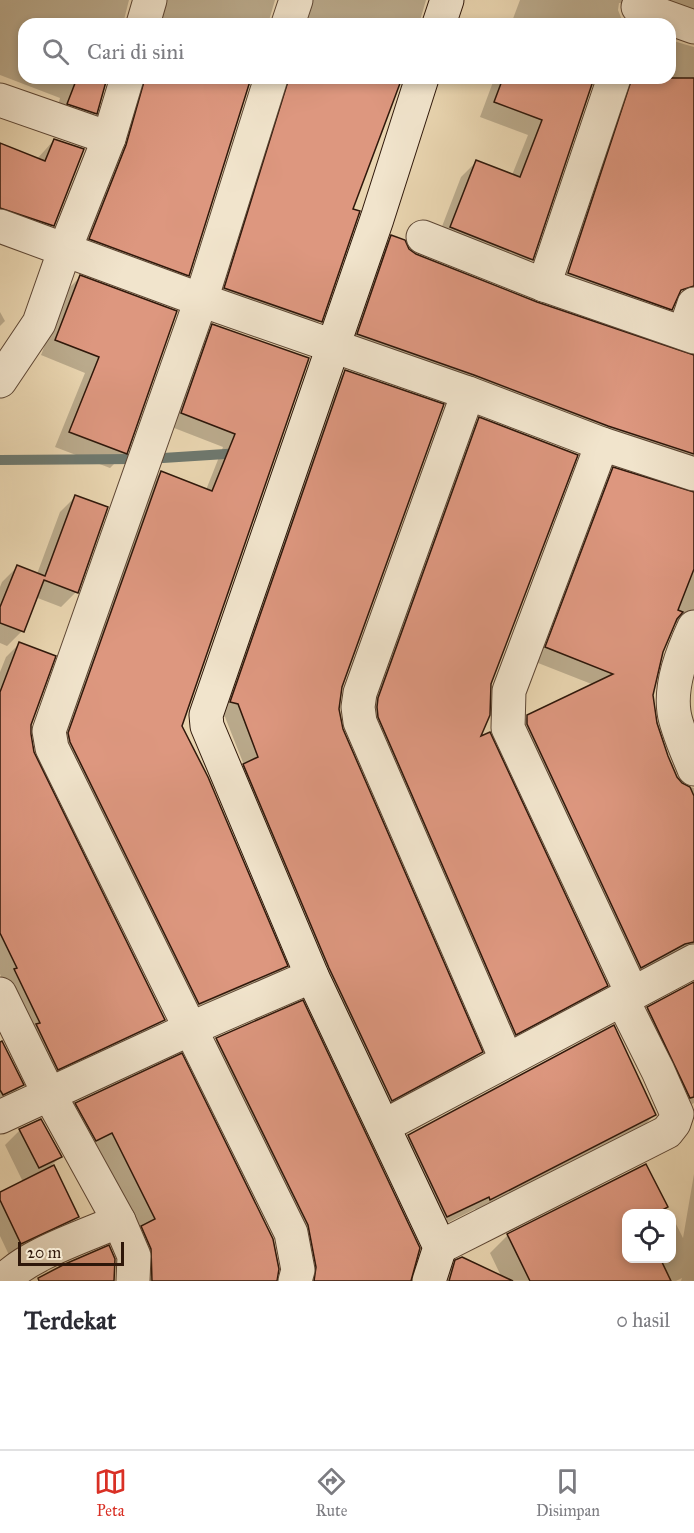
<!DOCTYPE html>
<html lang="id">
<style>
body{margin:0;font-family:"IM FELL Great Primer",serif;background:#f7f7f7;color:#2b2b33}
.controls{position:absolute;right:18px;bottom:18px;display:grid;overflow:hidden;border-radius:12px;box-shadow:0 3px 9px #0003}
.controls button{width:54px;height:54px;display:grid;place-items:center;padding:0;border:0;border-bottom:2px solid #e1e1e2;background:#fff;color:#2b2b33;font:30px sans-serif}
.scale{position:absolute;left:18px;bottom:15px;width:106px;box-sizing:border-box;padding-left:6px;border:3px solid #2e170a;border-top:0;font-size:16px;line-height:21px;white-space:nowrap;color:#2e170a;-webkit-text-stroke:4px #f1e4cc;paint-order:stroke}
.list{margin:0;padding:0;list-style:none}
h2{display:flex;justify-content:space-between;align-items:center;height:78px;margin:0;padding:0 24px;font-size:26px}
h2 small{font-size:20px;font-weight:400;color:#7c7c81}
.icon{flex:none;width:33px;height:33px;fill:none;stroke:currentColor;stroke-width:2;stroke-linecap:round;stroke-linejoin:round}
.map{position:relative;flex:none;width:694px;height:1281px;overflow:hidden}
.search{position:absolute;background:#fff;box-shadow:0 3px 9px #0003;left:18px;right:18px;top:18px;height:66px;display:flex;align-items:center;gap:15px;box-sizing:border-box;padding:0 21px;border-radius:18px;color:#7c7c81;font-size:22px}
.sheet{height:168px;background:#fff}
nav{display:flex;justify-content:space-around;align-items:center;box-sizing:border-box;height:84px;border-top:2px solid #e1e1e2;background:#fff;font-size:16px;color:#7c7c81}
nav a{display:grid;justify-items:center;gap:3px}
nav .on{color:#d93025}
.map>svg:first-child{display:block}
.shadow{fill:#0003}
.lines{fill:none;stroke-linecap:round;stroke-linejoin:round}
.stream{stroke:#6e786e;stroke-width:10}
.building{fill:#dd977f;stroke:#2e170a;stroke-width:1.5}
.street-casing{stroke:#5d4634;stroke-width:35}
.secondary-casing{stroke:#2e170a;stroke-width:35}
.street{stroke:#f1e4cc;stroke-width:33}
.secondary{stroke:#f1e4cc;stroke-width:33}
</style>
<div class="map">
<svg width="694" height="1281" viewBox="0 0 694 1281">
<rect width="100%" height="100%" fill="#e9d5b0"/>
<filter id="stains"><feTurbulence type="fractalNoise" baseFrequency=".00333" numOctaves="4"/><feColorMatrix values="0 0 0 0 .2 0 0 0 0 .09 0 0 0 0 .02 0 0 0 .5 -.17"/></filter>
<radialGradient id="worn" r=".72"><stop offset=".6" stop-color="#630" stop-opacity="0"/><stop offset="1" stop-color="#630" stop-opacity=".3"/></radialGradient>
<g class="shadow">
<polygon points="0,0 129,0 123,24 24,24 24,78 106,78 95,113 82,126 55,117 60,98 0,75"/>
<polygon points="150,0 275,0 268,24 154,24"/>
<polygon points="296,0 426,0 419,24 300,24"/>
<polygon points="520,0 694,0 694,30 629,4 619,3 618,10 622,20 628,24 511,24"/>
<polygon points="670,40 694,47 694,290 681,286 671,309 656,324 554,288 610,78 670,78"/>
<polygon points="127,78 250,78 188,275 175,288 77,252"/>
<polygon points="272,78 401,78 351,210 320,321 307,334 212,301"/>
<polygon points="491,78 593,78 531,259 516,274 436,242 461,177 476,162 512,175 528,135 480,117 493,82 490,81"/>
<polygon points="54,140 53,225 38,240 0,226 0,145 37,159"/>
<polygon points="392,237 415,256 537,304 694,357 694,475 344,348 378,251"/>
<polygon points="80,277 125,453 110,468 55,447 85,373 41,355 65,292"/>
<polygon points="0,312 5,321 0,326"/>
<polygon points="213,326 307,359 181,726 286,966 272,979 186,1017 57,756 148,486 161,472 206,490 223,447 169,426 199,339"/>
<polygon points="345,372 341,687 338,709 341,730 481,1052 468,1065 378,1112 231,778 244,765 225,717 218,715 332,385"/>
<polygon points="480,419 490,684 479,739 606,985 592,999 502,1047 364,722 466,433"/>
<polygon points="614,469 694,494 694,628 687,623 674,623 662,652 651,695 658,731 675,777 682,785 694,788 694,963 627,981 514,730 528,716 594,685 533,661 600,483"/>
<polygon points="75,497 76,592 61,607 35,597 22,631 7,646 0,643 0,587 2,582 17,567 37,574 60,512"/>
<polygon points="20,643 32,752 163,1020 149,1034 44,1082 0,974 0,672 6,657"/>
<polygon points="694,984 694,1103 677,1111 634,1022 648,1008"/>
<polygon points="217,1039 409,1281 298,1281 199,1057"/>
<polygon points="0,1044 22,1085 15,1092 0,1099"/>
<polygon points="181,1055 276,1281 149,1281 151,1276 140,1281 58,1122 76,1104"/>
<polygon points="655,1114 642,1128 477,1213 475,1209 433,1230 395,1149 409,1136"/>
<polygon points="20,1130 60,1157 52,1165 77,1217 65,1229 9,1255 0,1236 0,1193 23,1182 5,1145"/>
<polygon points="645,1166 670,1214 626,1214 626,1258 672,1258 672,1216 683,1238 694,1174 694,1281 681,1281 682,1278 676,1281 438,1281 456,1261 502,1278 490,1253 508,1235"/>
</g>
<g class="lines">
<g class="stream">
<polyline points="163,458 241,453"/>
<polyline points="0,460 136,459"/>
</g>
</g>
<g class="building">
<polygon points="77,78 107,78 97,114 67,104"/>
<polygon points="145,78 251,78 189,276 89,239 126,145"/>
<polygon points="289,78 402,78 353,209 360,211 322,322 224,288"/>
<polygon points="503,78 594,78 533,260 450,227 476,160 520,177 542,120 494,102"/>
<polygon points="632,78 694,78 694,286 681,290 672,310 568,273"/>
<polygon points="54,139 84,149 54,226 0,208 0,143 45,161"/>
<polygon points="391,235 405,240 409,249 416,254 537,302 694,355 694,454 608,426 474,375 357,334"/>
<polygon points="80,275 177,311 127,454 69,432 99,357 55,340"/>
<polygon points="212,324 309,358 182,726 208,777 288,966 199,1004 70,742 68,733 161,471 212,491 235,434 181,413"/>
<polygon points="345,370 444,404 342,687 339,709 343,729 483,1052 392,1101 329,968 243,764 258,757 238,704 230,702"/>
<polygon points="479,417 578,455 491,684 490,715 481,736 490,732 608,986 516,1035 378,717 377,707 378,698"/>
<polygon points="613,467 694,492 694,569 678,610 683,612 677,619 663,652 653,695 657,723 668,756 677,777 682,783 690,787 694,796 694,942 685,944 641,968 527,724 527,715 613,674 545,647"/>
<polygon points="75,495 108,507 78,593 44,580 24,632 0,623 0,607 17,565 45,576"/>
<polygon points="19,642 56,656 31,725 31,734 34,752 165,1020 58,1070 36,1024 40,1023 14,969 17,968 0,933 0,692"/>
<polygon points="694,982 694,1097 690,1098 647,1007"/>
<polygon points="303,1000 420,1248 411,1281 314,1281 316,1267 308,1225 216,1038"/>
<polygon points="614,1025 656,1115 490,1200 489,1197 447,1217 408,1135"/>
<polygon points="2,1041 24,1085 3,1095 0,1090 0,1042"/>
<polygon points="182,1053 273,1239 279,1269 277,1281 152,1281 151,1249 141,1226 155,1219 112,1133 96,1141 75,1103"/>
<polygon points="41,1119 62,1157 39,1168 19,1129"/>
<polygon points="646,1164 668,1207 655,1214 627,1214 627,1258 660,1258 671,1281 530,1281 507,1234"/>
<polygon points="54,1165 79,1217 21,1244 0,1200 0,1192"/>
<polygon points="109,1245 115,1259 114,1281 39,1281 38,1278 65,1264"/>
<polygon points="462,1257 513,1281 449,1281 455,1260"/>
</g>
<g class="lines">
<g class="street-casing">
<g id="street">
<polyline points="638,7 694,27"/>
<polyline points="143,24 150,0"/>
<polyline points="288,24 296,0"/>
<polyline points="271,78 201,300 49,731 52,748 291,1233 298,1270 295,1281"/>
<polyline points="0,100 109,138"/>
<polyline points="0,226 201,300 468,393 602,444 694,474"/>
<polyline points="423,237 544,285 694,337"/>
<polyline points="544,285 614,78"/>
<polyline points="684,333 694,304"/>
<polyline points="0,381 39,323 65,249 109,138 127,78"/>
<polyline points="468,393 360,693 358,707 360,722 506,1059"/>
<polyline points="602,444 509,691 508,728 632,993"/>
<path d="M694,627C682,653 670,684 674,712C676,728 688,754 694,769"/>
<polyline points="0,994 49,1094 119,1221 134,1256 133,1281"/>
<polyline points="0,1117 192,1028 312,976"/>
<polyline points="384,1126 694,961"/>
<polyline points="440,1247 667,1132 674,1123 677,1114 658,1071 622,999"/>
<path d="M3,1281C28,1254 85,1236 119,1221"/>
</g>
</g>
<g class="secondary-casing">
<g id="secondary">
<polyline points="439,24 447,0"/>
<polyline points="422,78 377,219 206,715 207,726 312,976 440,1247 429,1281"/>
</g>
</g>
<use href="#street" class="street"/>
<use href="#secondary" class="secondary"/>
</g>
<rect width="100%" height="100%" filter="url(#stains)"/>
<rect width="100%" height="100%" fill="url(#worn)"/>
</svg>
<div class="controls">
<button><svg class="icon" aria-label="locate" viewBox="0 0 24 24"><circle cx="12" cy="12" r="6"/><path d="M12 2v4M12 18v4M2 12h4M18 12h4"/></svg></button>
</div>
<div class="scale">20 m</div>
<div class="search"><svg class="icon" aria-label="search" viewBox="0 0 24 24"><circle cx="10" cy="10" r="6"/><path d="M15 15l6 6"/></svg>Cari di sini</div>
</div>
<section class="sheet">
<h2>Terdekat<small>0 hasil</small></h2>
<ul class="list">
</ul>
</section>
<nav>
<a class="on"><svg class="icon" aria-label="map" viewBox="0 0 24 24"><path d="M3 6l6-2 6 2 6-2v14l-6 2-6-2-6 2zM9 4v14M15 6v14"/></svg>Peta</a>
<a><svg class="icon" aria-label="directions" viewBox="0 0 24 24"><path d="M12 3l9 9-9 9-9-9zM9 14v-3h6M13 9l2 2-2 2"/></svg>Rute</a>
<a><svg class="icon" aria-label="saved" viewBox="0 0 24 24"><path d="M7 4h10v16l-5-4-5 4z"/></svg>Disimpan</a>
</nav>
